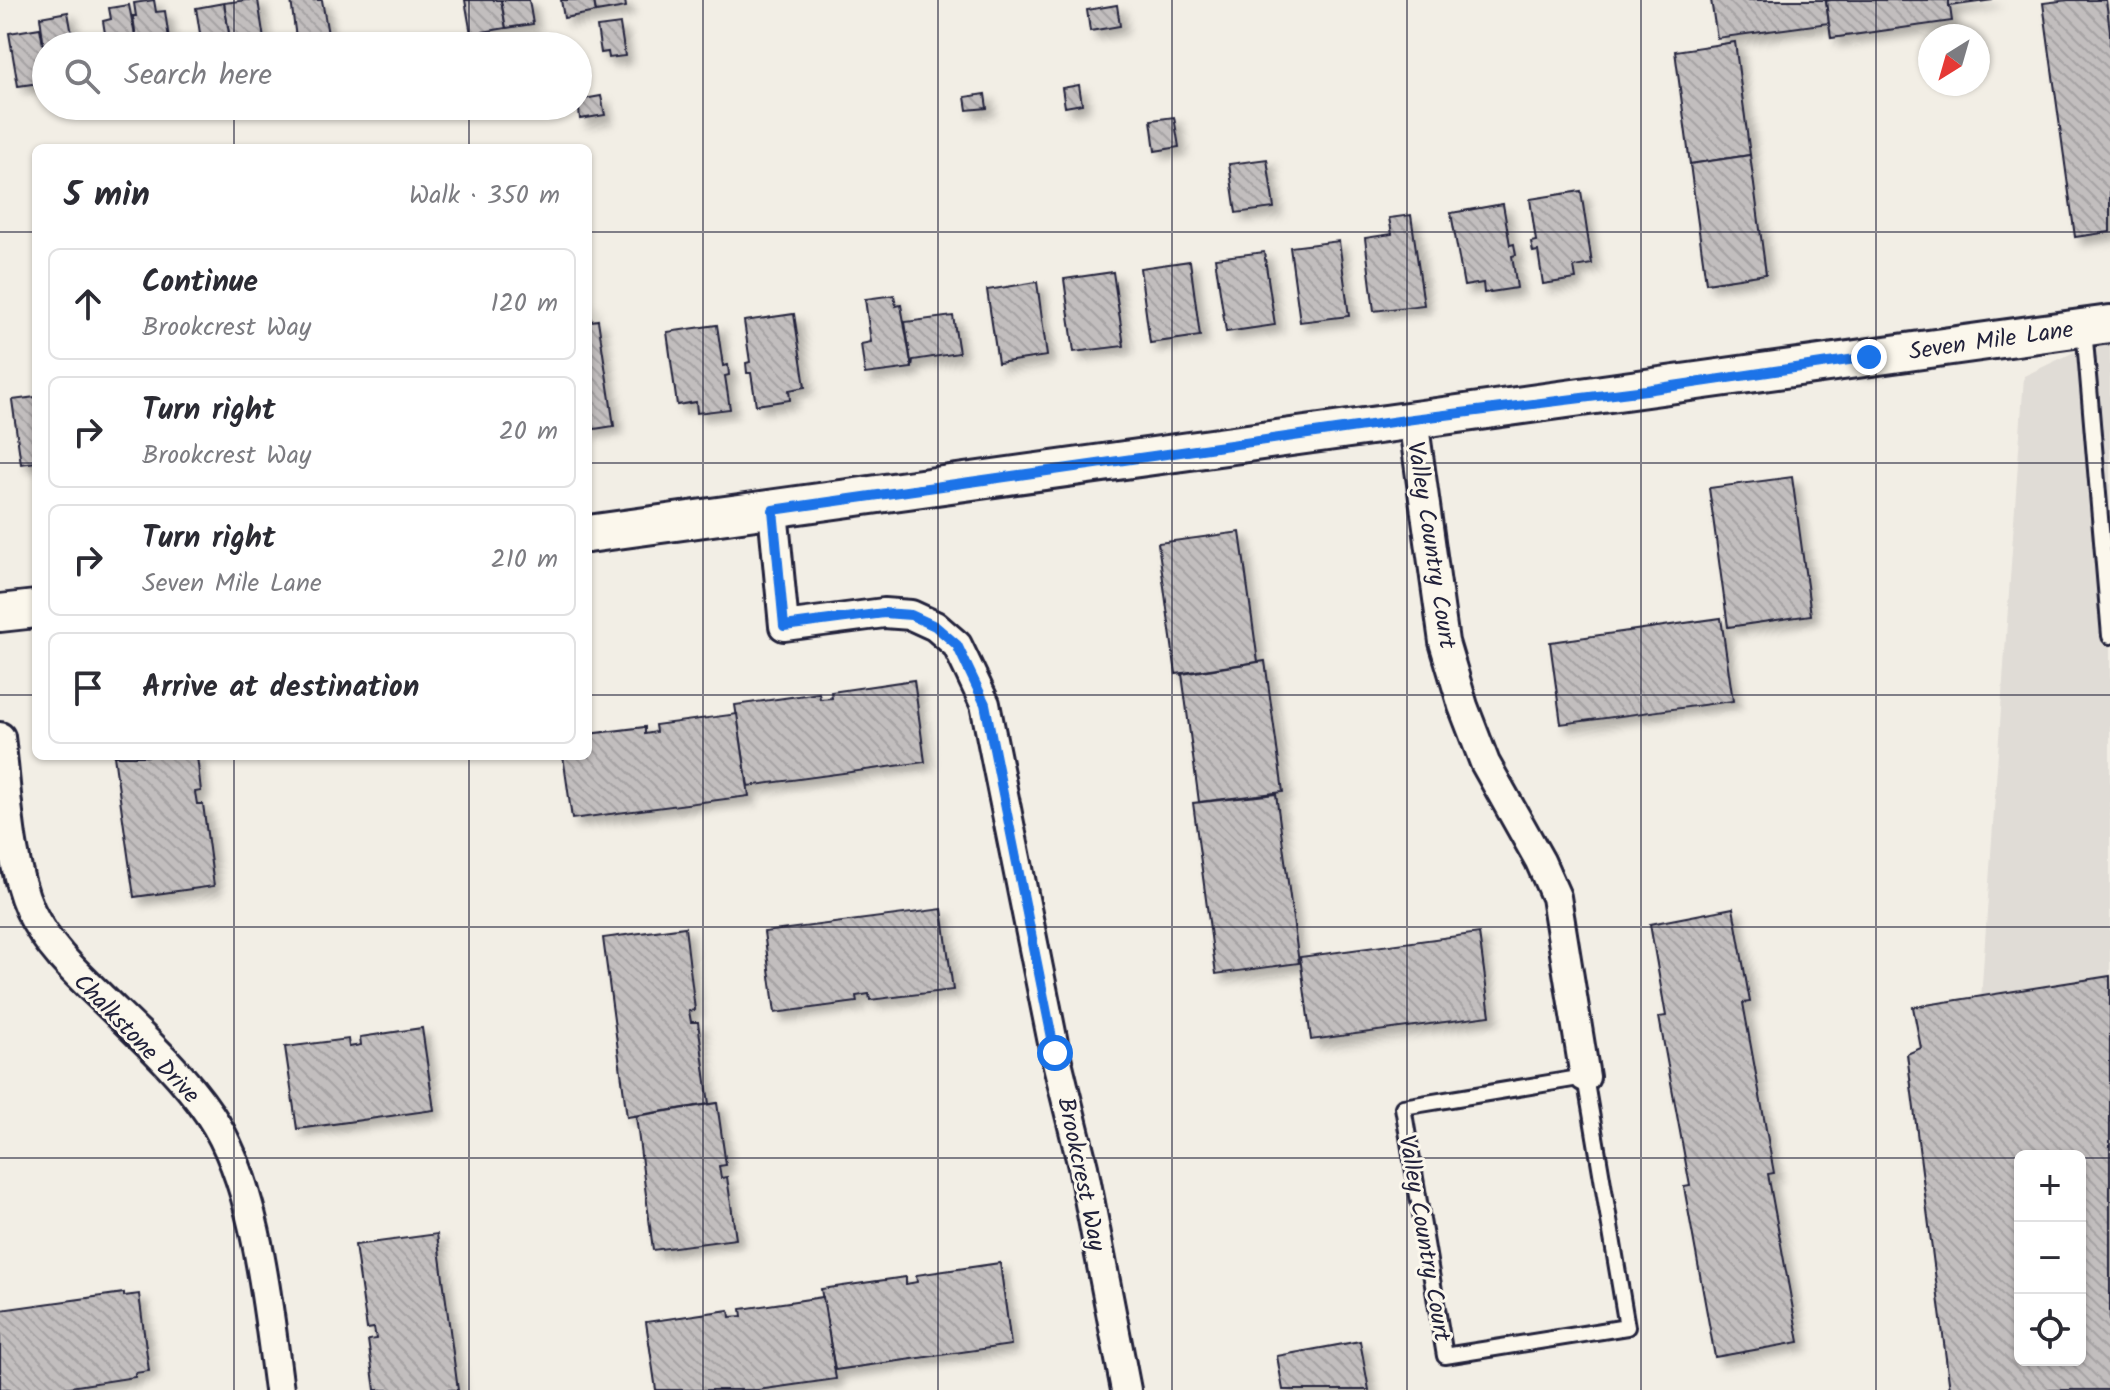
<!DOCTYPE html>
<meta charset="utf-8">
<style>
body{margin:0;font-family:Kalam,sans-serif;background:#f2f2f3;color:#2b2b33}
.controls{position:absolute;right:24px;bottom:24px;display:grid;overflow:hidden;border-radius:12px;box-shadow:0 2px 6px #0004}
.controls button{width:72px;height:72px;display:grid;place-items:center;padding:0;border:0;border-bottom:2px solid #e1e1e2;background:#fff;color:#2b2b33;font:40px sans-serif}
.compass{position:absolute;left:1918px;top:24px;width:72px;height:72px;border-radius:50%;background:#fff;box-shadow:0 2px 6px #0004;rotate:217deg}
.stop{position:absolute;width:24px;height:24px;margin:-18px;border:6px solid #1a73e8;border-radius:50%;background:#fff}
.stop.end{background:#1a73e8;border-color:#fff;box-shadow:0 2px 8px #0008}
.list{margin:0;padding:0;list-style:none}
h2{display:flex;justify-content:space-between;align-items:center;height:104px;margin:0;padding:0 32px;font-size:34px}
h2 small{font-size:26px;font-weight:400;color:#7c7c81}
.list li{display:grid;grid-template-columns:52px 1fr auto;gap:24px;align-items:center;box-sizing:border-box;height:112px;margin:0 16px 16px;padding:0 16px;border:2px solid #e1e1e2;border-radius:12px}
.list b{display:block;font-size:30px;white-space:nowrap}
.list p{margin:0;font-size:26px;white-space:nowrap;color:#7c7c81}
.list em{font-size:26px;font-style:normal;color:#7c7c81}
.icon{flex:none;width:44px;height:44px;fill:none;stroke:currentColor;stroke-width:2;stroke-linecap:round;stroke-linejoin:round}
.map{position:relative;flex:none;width:2110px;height:1390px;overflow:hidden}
.search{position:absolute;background:#fff;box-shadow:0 2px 6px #0004;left:32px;top:32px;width:560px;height:88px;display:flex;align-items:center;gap:20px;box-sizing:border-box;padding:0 28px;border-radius:44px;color:#7c7c81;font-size:30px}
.panel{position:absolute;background:#fff;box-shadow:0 2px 6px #0004;left:32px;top:144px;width:560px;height:616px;border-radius:12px}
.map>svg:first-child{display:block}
.built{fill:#e0dcd6;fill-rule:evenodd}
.building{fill:url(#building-back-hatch);stroke:#22223b;stroke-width:2;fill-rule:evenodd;filter:url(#shadow)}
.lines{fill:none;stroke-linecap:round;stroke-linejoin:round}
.service-casing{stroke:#22223b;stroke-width:20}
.minor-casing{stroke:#22223b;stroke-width:34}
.tertiary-casing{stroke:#22223b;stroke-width:42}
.service{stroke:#fbf7ec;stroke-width:14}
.minor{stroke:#fbf7ec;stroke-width:28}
.tertiary{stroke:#fbf7ec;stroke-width:36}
.route{stroke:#1a73e8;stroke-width:10}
.grid{fill:none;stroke:#22223b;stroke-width:2;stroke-opacity:0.55}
.labels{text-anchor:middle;stroke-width:6;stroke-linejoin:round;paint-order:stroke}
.street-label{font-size:24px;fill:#22223b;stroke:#fbf7ec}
</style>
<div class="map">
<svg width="2110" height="1390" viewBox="0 0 2110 1390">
<defs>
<pattern id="building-back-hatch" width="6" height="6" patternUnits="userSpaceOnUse" patternTransform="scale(2)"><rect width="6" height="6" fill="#c2bebe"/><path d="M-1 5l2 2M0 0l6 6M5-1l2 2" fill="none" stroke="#a6a3a4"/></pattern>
<filter id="shadow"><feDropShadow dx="7" dy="7" stdDeviation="4" flood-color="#0004"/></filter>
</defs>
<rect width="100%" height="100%" fill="#f2eee5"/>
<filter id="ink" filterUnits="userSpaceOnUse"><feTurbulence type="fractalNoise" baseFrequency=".0125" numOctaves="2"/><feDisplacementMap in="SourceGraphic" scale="16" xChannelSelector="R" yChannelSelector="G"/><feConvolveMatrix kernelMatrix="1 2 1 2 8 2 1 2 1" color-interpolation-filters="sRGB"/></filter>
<g filter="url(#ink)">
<path class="built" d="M2110,335V1390H1954L2024,376ZM2020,1156H2080V1360H2020Z"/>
<g class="building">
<polygon points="154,0 156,12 165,11 170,46 137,46 133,16 136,16 134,3"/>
<polygon points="246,0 258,0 265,46 231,46 224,3"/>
<polygon points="291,0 322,0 330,46 297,46"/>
<polygon points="465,0 501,0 506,28 471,34"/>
<polygon points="501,0 529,0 533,24 506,28"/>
<polygon points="561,0 594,0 596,12 564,18"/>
<polygon points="594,0 625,0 626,7 596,12"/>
<polygon points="1711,0 1831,0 1826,1 1829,23 1717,38"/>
<polygon points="1831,0 1949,0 1952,21 1831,38 1826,1"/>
<polygon points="1949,0 1993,0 1949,6"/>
<polygon points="2068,0 2106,0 2110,31 2110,232 2075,237 2043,3"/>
<polygon points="224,3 231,46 202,46 196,8"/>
<polygon points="129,5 137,46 107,46 103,21 111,19 109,8"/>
<polygon points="1117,5 1120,26 1090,31 1087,10"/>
<polygon points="68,12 74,46 46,46 46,62 40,17"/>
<polygon points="620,24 625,56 609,58 608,52 601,53 597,27"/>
<polygon points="40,28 46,62 46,82 18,86 9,33"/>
<polygon points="1735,42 1750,155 1690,164 1675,51"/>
<polygon points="1079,85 1082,104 1065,107 1062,88"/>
<polygon points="985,94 987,108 967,110 965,97"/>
<polygon points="601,96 605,115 580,119 578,100"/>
<polygon points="1174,117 1179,147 1155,151 1151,120"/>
<polygon points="1750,155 1766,274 1706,283 1690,164"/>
<polygon points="1267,159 1274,208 1236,213 1229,164"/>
<polygon points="1581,191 1592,264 1574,267 1576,279 1543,284 1538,251 1533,252 1531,242 1536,241 1530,199"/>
<polygon points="1503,204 1510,245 1514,244 1516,255 1512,256 1517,288 1484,293 1483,283 1464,286 1451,213"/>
<polygon points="1411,215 1424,305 1374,311 1365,238 1392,234 1389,218"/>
<polygon points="1339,241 1349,316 1300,322 1290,247"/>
<polygon points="1264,252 1275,325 1226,332 1215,258"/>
<polygon points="1190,261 1200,336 1150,343 1140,268"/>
<polygon points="1113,272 1124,346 1074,352 1064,279"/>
<polygon points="1037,282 1047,356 998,363 987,290"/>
<polygon points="894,295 896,306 901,305 912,368 865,374 861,344 871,342 865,299"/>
<polygon points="588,300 591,321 598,320 614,426 588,430"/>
<polygon points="794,314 805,387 789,390 790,400 756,405 751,373 747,373 746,363 750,362 744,321"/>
<polygon points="953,316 959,353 913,360 912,368 905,322"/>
<polygon points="717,325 723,366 728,365 729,375 725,376 730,409 697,413 696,402 677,405 667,332"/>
<polygon points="36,397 36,462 21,464 12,400"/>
<polygon points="1792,477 1811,615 1728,627 1709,488"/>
<polygon points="1240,532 1258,662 1176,674 1158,543"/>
<polygon points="1721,618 1733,701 1561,724 1550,642"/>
<polygon points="1265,661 1283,792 1199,802 1182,674"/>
<polygon points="914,680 925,762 748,786 735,705 819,693 820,699 832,698 831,692"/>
<polygon points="737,714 749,796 572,819 563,756 588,756 588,734 645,727 645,734 656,732 655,725"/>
<polygon points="114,756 197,756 201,791 195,792 197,804 203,804 214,886 134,897"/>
<polygon points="1276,794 1299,963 1216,974 1193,803"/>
<polygon points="1733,908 1750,1002 1743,1003 1774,1173 1768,1174 1799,1342 1715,1357 1684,1187 1690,1186 1659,1017 1666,1016 1650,924"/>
<polygon points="942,909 953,990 870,1000 869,994 856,996 857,1002 775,1013 764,932"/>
<polygon points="685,927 695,1010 689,1011 691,1022 698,1022 709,1104 627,1117 603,938"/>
<polygon points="1479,933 1490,1016 1311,1040 1300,957"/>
<path d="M2110,976V1390H1950L1907,1054L1921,1048L1913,1007ZM2020,1156H2080V1360H2020Z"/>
<polygon points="422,1028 434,1110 297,1129 285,1047 348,1039 349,1047 361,1045 360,1037"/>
<polygon points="717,1103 726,1165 719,1166 721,1178 727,1177 736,1239 653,1250 636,1116"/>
<polygon points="437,1234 458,1390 375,1390 368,1340 376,1339 374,1328 367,1329 355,1245"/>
<polygon points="1000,1263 1011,1345 835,1370 821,1289 906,1277 906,1284 917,1282 916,1275"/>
<polygon points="124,1293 124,1296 139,1294 149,1371 135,1373 135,1377 51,1390 0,1390 0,1310"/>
<polygon points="823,1297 836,1379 758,1390 656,1390 646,1322 729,1310 730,1317 742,1316 741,1309"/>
<polygon points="1360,1341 1369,1390 1283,1390 1277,1356"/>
</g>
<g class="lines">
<g class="service-casing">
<g id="service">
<polyline points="2084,328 2110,636"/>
<polygon points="1585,1077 1627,1327 1445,1356 1403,1107"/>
</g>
</g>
<g class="minor-casing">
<g id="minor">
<polyline points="1413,419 1444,642 1463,706 1485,763 1540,861 1556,897 1585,1077"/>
<polyline points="773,510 784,626 884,613 911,615 935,626 957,645 970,672 985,704 1055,1053 1083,1167 1126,1390"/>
<path d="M0,737C7,791 8,860 30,910C46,945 76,973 103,999C140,1035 181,1072 210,1115C257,1184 268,1308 279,1390"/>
</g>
</g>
<g class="tertiary-casing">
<g id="tertiary">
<polyline points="588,534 2110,324"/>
<polyline points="0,613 36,609"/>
</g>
</g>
<use href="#service" class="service"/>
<use href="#minor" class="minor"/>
<use href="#tertiary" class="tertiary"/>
</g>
</g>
<g class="lines" filter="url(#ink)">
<polyline class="route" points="1055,1053 985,704 957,645 935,626 911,615 884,613 784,626 773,510 1413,419 1646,390 1869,357"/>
</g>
<path class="grid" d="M234,0V46M469,0V46M703,0V1390M938,0V1390M1172,0V1390M1407,0V1390M1641,0V1390M1876,0V1390M234,106V148M469,106V148M0,232H36M588,232H2110M0,463H36M588,463H2110M0,695H36M588,695H2110M234,756V1390M469,756V1390M0,927H2110M0,1158H2020M2080,1158H2110"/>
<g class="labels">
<g class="street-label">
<text transform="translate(1991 340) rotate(-8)" y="8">Seven Mile Lane</text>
<text transform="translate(1432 545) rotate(81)" y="8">Valley Country Court</text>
<text transform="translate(137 1038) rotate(46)" y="8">Chalkstone Drive</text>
<text transform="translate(1082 1174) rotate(78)" y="8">Brookcrest Way</text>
<text transform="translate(1425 1238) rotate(80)" y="8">Valley Country Court</text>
</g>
</g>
</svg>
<div class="controls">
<button>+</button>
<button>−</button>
<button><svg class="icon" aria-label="locate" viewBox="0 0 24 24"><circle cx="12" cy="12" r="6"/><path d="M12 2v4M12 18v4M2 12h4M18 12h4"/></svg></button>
</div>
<svg class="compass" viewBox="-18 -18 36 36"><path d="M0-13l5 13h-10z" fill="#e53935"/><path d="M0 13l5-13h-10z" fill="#7c7c81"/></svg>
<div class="stop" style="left:1055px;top:1053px"></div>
<div class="stop end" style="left:1869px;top:357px"></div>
<div class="search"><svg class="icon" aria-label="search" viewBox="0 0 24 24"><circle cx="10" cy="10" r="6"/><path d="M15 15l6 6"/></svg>Search here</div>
<section class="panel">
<h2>5 min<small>Walk · 350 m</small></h2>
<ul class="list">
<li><svg class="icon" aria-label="ahead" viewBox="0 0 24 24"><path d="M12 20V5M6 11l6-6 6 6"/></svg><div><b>Continue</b><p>Brookcrest Way</p></div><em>120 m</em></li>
<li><svg class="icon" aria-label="right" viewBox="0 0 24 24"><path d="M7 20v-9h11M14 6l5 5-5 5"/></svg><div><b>Turn right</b><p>Brookcrest Way</p></div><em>20 m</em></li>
<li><svg class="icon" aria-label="right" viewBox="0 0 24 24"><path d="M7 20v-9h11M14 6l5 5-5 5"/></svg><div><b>Turn right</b><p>Seven Mile Lane</p></div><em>210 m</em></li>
<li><svg class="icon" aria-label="arrive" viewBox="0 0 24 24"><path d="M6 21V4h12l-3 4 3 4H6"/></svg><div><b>Arrive at destination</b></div></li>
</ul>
</section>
</div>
